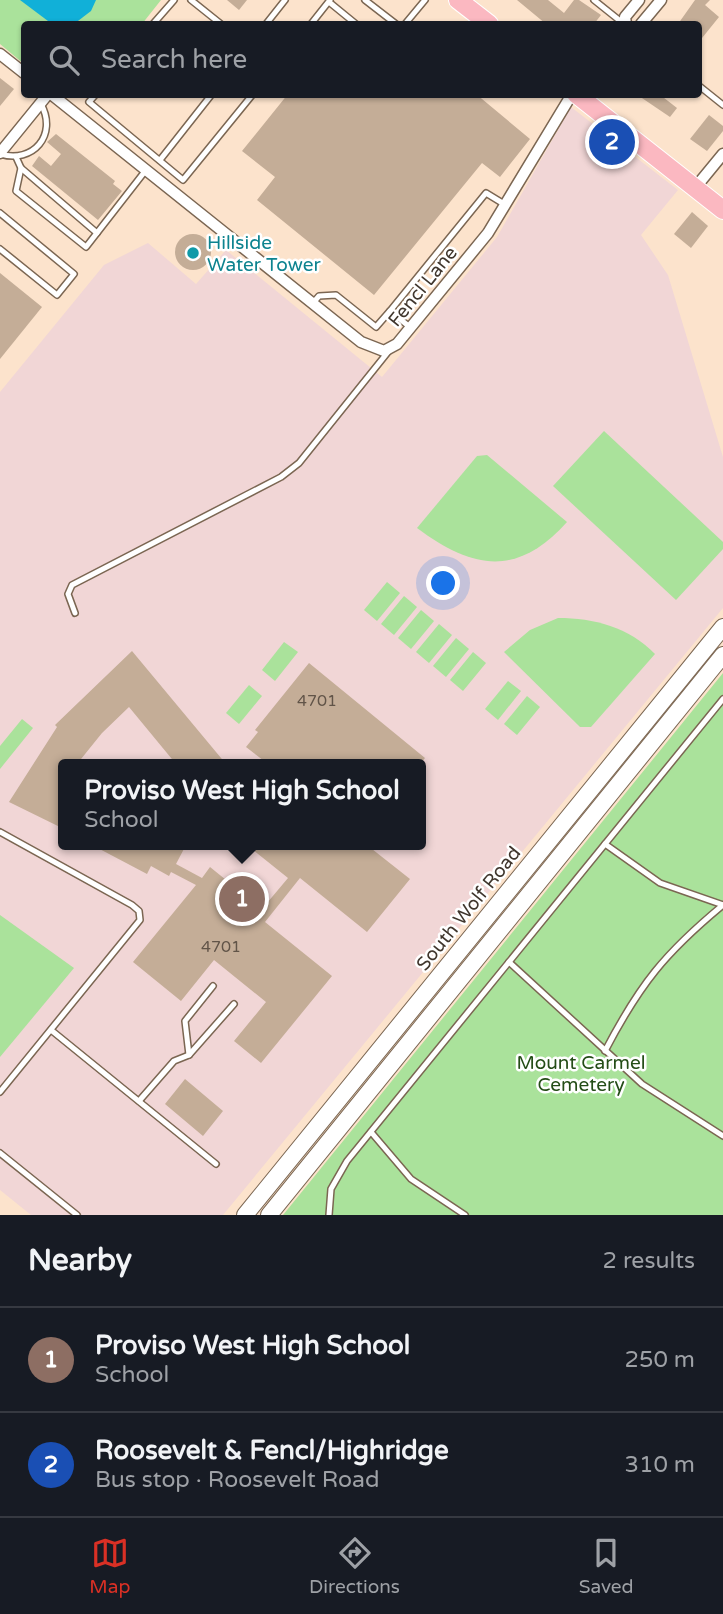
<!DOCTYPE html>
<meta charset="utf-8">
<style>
body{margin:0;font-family:"Varela Round",sans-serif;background:#242831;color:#f1f3f6}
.you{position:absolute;left:444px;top:584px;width:24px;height:24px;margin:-18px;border:5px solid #fff;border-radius:50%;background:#1a73e8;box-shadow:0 0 0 10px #1a73e833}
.badge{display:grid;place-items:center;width:46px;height:46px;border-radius:50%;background:#d93025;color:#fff;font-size:23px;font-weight:700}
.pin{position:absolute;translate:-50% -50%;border:4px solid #fff;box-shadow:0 2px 7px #0006}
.popup{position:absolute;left:58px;top:759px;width:368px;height:91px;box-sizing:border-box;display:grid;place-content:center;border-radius:7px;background:#171b24;filter:drop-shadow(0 2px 5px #0005);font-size:23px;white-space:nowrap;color:#9ea1a6}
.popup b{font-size:26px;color:#f1f3f6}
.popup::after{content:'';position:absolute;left:50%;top:100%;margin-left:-14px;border:14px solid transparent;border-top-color:#171b24}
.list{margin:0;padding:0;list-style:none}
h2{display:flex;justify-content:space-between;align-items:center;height:91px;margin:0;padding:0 28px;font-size:30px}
h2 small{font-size:23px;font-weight:400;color:#9ea1a6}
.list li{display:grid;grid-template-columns:46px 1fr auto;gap:21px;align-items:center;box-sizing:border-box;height:105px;padding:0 28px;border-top:2px solid #363941}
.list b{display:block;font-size:26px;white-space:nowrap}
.list p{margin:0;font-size:23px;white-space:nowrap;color:#9ea1a6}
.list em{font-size:23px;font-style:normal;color:#9ea1a6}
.icon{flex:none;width:38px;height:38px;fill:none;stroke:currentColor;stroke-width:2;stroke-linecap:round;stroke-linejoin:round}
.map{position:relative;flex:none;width:723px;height:1215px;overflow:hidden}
.search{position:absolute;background:#171b24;box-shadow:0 2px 5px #0004;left:21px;right:21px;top:21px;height:77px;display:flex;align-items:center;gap:18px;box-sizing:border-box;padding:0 24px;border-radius:7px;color:#9ea1a6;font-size:26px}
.sheet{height:301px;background:#171b24}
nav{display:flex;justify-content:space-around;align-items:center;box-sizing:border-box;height:98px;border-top:2px solid #363941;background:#171b24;font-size:19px;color:#9ea1a6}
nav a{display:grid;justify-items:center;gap:4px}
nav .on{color:#d93025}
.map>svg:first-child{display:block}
.education{fill:#f1d6d6;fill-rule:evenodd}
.green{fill:#aae29b}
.water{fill:#11b0d8}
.building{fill:#c4ad97}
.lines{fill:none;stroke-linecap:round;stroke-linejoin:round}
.service-casing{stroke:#7b6652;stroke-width:8}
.minor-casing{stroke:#7b6652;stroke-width:13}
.secondary-casing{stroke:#7b6652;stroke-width:18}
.primary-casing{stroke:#fff;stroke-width:20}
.service{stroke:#fff;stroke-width:5}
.minor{stroke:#fff;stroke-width:10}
.secondary{stroke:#fff;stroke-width:16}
.primary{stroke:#fbb8c1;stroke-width:18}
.culture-dot{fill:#0f9aa8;stroke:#fff;stroke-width:2.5}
.labels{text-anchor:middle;stroke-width:5;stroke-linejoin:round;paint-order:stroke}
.number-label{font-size:16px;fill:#615448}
.culture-label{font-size:19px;fill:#0d838f;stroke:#fff;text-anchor:start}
.street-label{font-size:19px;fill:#40362d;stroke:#fff}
.park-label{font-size:19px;fill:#244d17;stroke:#fff}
</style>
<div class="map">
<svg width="723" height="1215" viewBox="0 0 723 1215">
<rect width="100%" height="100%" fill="#fce3cc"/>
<path class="education" d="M571,107L678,190L641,235L668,275L723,457V608L223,1215H31L0,1190V392L104,265L148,243L196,284L226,250L382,377L497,237ZM63,764H420V845H63Z"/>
<g class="green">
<polygon points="0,0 161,0 142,24 24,24 24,64 0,44"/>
<polygon points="604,431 723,542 723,549 676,600 553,486"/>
<path d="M487,455L567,522C517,578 472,569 417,528L477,456Z"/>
<polygon points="387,582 400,593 377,621 364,610"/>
<polygon points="404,596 417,607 394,635 381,624"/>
<polygon points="421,610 434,621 411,649 398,638"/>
<path d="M558,618C594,618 629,627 655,654L591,727H580L504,652L530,630Z"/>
<polygon points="439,624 452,635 429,663 416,652"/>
<polygon points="456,638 469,649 446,677 433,666"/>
<polygon points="284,642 298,652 275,681 262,670"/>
<polygon points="473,652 486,663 463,691 450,680"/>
<polygon points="723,673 723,1215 283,1215"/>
<polygon points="508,681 521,691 498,720 485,709"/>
<polygon points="249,685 262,696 239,724 226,713"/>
<polygon points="527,696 540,707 517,735 504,724"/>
<polygon points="22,719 33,728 0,769 0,746"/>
<polygon points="0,915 74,968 0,1057"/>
</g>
<polygon class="water" points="20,0 96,0 91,11 74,24 52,24"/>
<g class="building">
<polygon points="227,0 247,0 239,10"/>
<polygon points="517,0 548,0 564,13 574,0 579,0 601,15 594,24 546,24"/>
<polygon points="695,0 710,0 705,5 719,17 698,43 698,24 678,24"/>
<polygon points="0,78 14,89 0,106"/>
<polygon points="288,94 476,94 530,139 500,177 482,163 374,295 257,200 275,177 242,151"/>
<polygon points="636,94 659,94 677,108 670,117"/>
<polygon points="709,115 723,126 723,131 707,151 690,139"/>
<polygon points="56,134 115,181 113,184 122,191 98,220 32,166 39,156 51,166 61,154 47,142"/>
<polygon points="692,212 708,226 691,248 674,234"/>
<circle cx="193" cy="252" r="18"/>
<polygon points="0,273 42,307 0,359"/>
<polygon points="132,651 226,764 176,764 129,707 102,733 77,764 64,764 64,788 58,799 64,803 64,829 9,802 57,727 55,725"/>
<polygon points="309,663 425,758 420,764 268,764 246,747 258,732 255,730"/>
<polygon points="92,845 186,845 176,864 202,878 210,867 262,909 288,878 247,845 375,845 372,849 410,879 367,932 300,878 265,922 332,976 261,1063 234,1041 266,1002 214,960 181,1001 133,962 196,885 171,872 169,876 151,866 147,874"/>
<polygon points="185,1079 223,1111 203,1136 165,1104"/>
</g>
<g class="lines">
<g class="service-casing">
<g id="service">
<polyline points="191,0 221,24"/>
<polyline points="365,0 396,24"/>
<polyline points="594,0 624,24"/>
<polyline points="329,2 356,24"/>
<polyline points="153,24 174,0"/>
<polyline points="266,24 285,0"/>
<polyline points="311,24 330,0"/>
<polyline points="405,24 425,0"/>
<polyline points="698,85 723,105"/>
<polyline points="96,94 89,102 183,180 253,94"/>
<path d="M0,154C33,164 58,135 41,104"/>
<polyline points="16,157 21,168 16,191 86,247 146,170"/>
<polyline points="160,160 212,94"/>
<polyline points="21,168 97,233"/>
<polyline points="0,213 74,274 57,295 0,249"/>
<polyline points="313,303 319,296 336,295 376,327 390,311"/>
<polyline points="411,328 390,311 486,193 504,204"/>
<polyline points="75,613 68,594 72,585 281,477 299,463 388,352"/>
<polyline points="0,832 132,905 139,911 140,920 0,1092"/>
<polyline points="605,844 660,883 723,905"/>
<polyline points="509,962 642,1084 723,1136"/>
<polyline points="51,1030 216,1164"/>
<path d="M605,1051C640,984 665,953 723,905"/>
<polyline points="189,1055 185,1021 213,986"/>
<polyline points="139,1101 174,1061 189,1055 234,1004"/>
<polyline points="371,1132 411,1179 465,1215"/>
<polyline points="0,1153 77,1215"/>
<polyline points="329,1215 331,1189 347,1161 723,699"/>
</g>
</g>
<g class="minor-casing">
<g id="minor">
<polyline points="626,24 625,17 639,0"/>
<polyline points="641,24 661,0"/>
<polyline points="0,54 24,73"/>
<polyline points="51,94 361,342 384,351 397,344 488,233 572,94"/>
<polyline points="0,153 48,94"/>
<polyline points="695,188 723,154"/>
</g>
</g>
<g class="secondary-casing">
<g id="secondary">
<polyline points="245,1215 723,627"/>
<polyline points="269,1215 723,655"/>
</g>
</g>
<g class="primary-casing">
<g id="primary">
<polyline points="458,0 489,24"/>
<polyline points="576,94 723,210"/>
</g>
</g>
<use href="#service" class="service"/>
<use href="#minor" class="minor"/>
<use href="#secondary" class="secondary"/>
<use href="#primary" class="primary"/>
</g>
<circle class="culture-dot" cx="193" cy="253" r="7"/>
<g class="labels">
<g class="number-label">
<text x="317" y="706">4701</text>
<text x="221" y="952">4701</text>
</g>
<g class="culture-label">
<text x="207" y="249">Hillside<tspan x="207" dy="22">Water Tower</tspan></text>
</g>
<g class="street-label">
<text transform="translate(422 286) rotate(-51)" y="7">Fencl Lane</text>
<text transform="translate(468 908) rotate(-51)" y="7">South Wolf Road</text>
</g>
<g class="park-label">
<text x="581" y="1069">Mount Carmel<tspan x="581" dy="22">Cemetery</tspan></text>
</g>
</g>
</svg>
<div class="you"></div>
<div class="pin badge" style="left:242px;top:899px;background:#8d6e63">1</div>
<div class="popup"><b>Proviso West High School</b>School</div>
<div class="pin badge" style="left:612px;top:142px;background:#1a4fb4">2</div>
<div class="search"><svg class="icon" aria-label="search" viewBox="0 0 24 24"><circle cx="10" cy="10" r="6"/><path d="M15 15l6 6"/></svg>Search here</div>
</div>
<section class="sheet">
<h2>Nearby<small>2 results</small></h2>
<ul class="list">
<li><span class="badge" style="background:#8d6e63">1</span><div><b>Proviso West High School</b><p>School</p></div><em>250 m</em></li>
<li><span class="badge" style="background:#1a4fb4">2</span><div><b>Roosevelt &amp; Fencl/Highridge</b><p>Bus stop · Roosevelt Road</p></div><em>310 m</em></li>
</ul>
</section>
<nav>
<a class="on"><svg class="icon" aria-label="map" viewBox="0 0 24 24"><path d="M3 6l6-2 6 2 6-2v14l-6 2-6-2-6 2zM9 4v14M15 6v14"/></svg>Map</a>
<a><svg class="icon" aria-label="directions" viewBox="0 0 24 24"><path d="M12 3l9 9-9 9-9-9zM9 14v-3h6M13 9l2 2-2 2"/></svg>Directions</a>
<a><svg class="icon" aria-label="saved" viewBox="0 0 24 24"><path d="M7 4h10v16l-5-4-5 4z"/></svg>Saved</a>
</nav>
